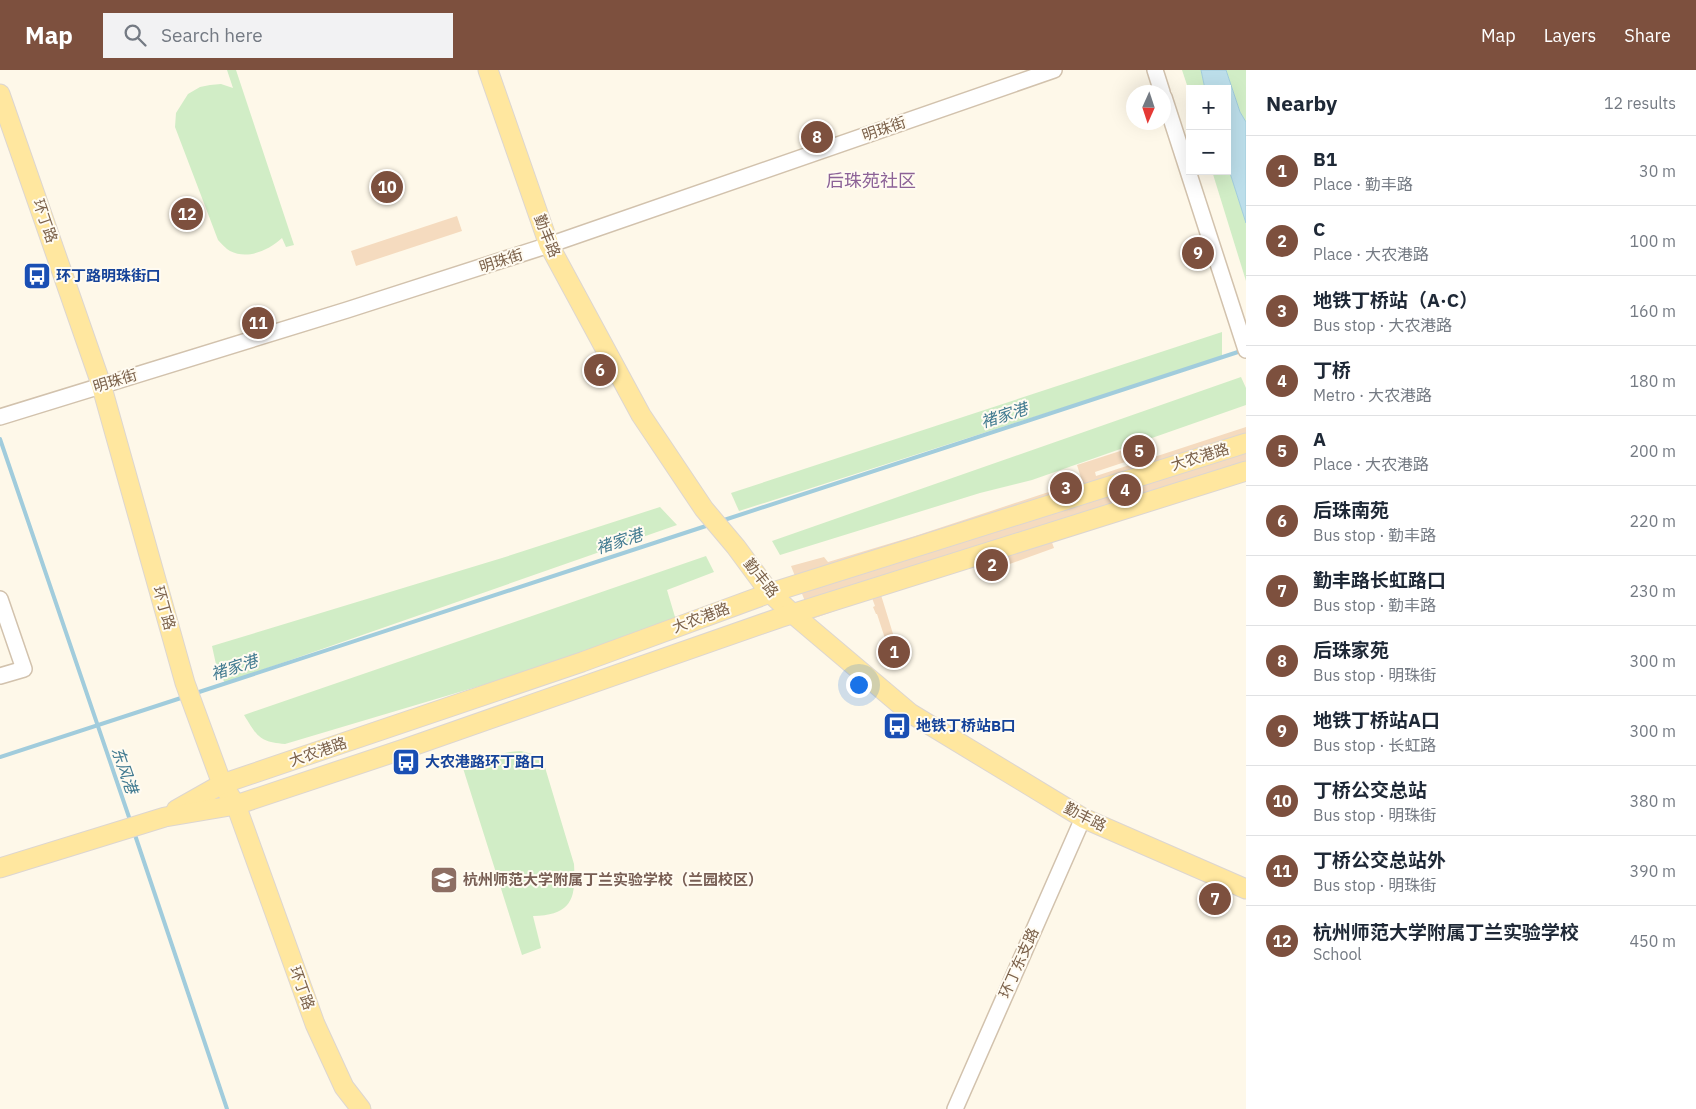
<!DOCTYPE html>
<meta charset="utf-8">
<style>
body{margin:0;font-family:"IBM Plex Sans","Noto Sans SC",sans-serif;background:#f2f2f3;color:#1f2937}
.controls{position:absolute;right:15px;top:15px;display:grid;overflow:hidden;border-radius:0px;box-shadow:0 5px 20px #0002}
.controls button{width:45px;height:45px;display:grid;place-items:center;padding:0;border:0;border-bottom:1px solid #e0e1e3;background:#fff;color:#1f2937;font:25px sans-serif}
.compass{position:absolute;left:1126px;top:15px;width:45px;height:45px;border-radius:50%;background:#fff;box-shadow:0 5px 20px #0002;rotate:183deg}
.you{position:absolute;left:858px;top:614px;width:18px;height:18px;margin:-12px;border:4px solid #fff;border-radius:50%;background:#1a73e8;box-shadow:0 0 0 8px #1a73e833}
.badge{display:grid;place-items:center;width:32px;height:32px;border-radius:50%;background:#7d503e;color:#fff;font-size:16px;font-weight:700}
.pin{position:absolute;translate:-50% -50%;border:2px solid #fff;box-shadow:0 1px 5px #0006}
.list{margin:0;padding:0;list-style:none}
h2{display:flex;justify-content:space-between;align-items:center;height:65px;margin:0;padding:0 20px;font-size:21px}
h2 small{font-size:16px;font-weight:400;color:#747a83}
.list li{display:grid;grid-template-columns:32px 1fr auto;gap:15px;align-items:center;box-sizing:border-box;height:70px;padding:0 20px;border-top:1px solid #e0e1e3}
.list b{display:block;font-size:19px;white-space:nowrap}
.list p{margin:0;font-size:16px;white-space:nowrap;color:#747a83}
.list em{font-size:16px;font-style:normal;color:#747a83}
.icon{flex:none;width:28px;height:28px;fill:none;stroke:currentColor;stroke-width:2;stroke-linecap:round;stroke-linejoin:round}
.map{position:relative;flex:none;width:1246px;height:1039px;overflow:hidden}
header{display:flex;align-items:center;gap:30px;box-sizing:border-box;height:70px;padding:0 25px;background:#7d503e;color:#fff}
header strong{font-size:24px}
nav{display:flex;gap:28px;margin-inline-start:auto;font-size:18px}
.search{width:350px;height:45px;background:#f2f2f3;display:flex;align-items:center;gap:12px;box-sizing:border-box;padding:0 18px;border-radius:0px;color:#747a83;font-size:19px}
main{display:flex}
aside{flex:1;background:#fff}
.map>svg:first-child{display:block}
.green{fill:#d1edc6}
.water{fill:#bcdeea;stroke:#a1ccdc}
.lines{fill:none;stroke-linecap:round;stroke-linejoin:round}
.stream{stroke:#a1ccdc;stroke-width:4}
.building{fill:#f5dbbf}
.minor-casing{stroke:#d2c2ad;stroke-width:18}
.major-casing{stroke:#ddd6d0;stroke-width:21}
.minor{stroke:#fff;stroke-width:15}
.major{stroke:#ffe79f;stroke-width:19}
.labels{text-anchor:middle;stroke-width:4;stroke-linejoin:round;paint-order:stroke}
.street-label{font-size:15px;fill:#7b614a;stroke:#fffbf1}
.transit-label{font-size:15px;font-weight:bold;fill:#164399;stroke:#fffbf1;text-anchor:start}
.education-label{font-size:15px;font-weight:bold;fill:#785e54;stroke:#fffbf1;text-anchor:start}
.water-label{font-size:16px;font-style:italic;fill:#417a90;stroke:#fffbf1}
.quarter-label{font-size:18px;fill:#8c6297;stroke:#fffbf1}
</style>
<header>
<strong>Map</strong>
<div class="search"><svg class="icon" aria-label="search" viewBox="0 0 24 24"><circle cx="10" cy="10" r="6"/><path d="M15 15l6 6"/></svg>Search here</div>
<nav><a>Map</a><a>Layers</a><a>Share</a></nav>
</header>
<main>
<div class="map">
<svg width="1246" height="1039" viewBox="0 0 1246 1039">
<rect width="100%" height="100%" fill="#fef8e9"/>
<g class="green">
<path d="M227,0H236L294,175L286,177L282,168C269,180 248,190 230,181C226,179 222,174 218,170L175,57L176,43L188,24L200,17L210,15L221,14L233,18Z"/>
<polygon points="1182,0 1201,0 1205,19 1190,19 1190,24"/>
<polygon points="1226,0 1246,0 1246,52 1240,42"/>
<polygon points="1227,80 1229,84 1230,103 1246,153 1246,211 1212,101 1227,101"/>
<polygon points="1222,262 1222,287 739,441 731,423"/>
<polygon points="1241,307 1246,318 1246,335 1032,410 980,423 780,485 772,471"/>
<polygon points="660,437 677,455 225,613 217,599 212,576 502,488"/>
<path d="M706,486L714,502L667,520L678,557L285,674C259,672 257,666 244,645Z"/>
<path d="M521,681L532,684L544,694L574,794C576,829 572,845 533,846L541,878L522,885L462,695L475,691L479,700C488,685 504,682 521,681Z"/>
</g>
<polygon class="water" points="1201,0 1226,0 1240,42 1246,52 1246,153 1230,103 1229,84 1227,80 1227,19 1205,19"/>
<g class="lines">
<g class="stream">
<polyline points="0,369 131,753"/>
<polyline points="721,451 1241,281"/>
<polyline points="196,623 709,455"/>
<polyline points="0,687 184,627"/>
<polyline points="134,762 227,1039"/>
</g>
</g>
<g class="building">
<polygon points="457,146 462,161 356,196 351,181"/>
<polygon points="1246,357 1246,399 1050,467 1054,478 979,505 976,496 1039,474 881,525 902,593 894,596 877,544 876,544 873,537 875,536 872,528 812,549 791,496 824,487 828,492 915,466 1082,411 1077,395 1151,371 1155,382 1095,402 1096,406"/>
</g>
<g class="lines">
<g class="minor-casing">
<g id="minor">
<polyline points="1155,0 1162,22"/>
<polyline points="1164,27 1246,280"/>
<polyline points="0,347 347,240 549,175 1054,0"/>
<polyline points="0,529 24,599 0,606"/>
<polyline points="955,1039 1083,748"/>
</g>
</g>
<g class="major-casing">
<g id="major">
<polyline points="488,0 549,175 641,345 704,439 736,477 770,523 793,544 910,643 1083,748 1246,819"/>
<polyline points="0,24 101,314 185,613 222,714 236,735 315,954 344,1017 361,1039"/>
<polyline points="176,740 222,714 582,592 770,523 1246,373"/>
<polyline points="0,798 165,747 236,735 404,679 779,548 1246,401"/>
</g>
</g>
<use href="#minor" class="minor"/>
<use href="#major" class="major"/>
</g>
<defs>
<g id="bus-square" transform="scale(1.4375)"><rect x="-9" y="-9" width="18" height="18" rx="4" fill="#1a4fb4" stroke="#fffbf1"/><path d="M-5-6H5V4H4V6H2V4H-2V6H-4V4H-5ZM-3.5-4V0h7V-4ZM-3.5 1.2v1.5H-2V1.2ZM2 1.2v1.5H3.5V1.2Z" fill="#fff"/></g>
<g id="school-square" transform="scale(1.4375)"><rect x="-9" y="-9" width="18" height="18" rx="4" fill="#8d6e63" stroke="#fffbf1"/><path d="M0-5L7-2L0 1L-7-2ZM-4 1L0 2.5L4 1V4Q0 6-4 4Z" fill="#fff"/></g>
</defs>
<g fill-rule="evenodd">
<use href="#bus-square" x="37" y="206"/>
<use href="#bus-square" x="897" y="656"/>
<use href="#bus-square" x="406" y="692"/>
<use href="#school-square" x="444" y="810"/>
</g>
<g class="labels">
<g class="street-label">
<text transform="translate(884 59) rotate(-19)" y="5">明珠街</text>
<text transform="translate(45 151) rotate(71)" y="5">环丁路</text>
<text transform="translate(547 166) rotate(68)" y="5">勤丰路</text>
<text transform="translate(501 191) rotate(-18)" y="5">明珠街</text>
<text transform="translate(115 311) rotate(-17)" y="5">明珠街</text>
<text transform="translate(1200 387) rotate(-17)" y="5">大农港路</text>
<text transform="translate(761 508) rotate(51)" y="5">勤丰路</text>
<text transform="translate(164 538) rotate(74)" y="5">环丁路</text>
<text transform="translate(701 548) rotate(-20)" y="5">大农港路</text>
<text transform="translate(318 682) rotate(-19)" y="5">大农港路</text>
<text transform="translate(1085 747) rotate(27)" y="5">勤丰路</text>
<text transform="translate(1019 893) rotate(-66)" y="5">环丁东支路</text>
<text transform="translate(302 918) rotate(70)" y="5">环丁路</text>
</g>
<g class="transit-label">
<text x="56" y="211">环丁路明珠街口</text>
<text x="916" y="661">地铁丁桥站B口</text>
<text x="425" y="697">大农港路环丁路口</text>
</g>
<g class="education-label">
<text x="463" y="815">杭州师范大学附属丁兰实验学校（兰园校区）</text>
</g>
<g class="water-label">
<text transform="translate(1004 345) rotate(-18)" y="6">褚家港</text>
<text transform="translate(619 471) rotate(-18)" y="6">褚家港</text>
<text transform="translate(234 597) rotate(-18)" y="6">褚家港</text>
<text transform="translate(125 700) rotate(71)" y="6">东风港</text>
</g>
<g class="quarter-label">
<text x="871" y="117">后珠苑社区</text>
</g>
</g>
</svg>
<div class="controls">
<button>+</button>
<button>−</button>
</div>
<svg class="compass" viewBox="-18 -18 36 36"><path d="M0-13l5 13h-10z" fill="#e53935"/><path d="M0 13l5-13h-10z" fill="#747a83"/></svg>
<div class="you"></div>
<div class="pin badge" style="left:894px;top:582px">1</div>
<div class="pin badge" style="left:992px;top:495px">2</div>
<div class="pin badge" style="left:1066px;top:418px">3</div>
<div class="pin badge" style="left:1125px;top:420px">4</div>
<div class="pin badge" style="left:1139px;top:381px">5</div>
<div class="pin badge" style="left:600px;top:300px">6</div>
<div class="pin badge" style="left:1215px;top:829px">7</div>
<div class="pin badge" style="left:817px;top:67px">8</div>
<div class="pin badge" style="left:1198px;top:183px">9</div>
<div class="pin badge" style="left:387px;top:117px">10</div>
<div class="pin badge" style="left:258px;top:253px">11</div>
<div class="pin badge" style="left:187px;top:144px">12</div>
</div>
<aside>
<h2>Nearby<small>12 results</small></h2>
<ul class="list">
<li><span class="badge">1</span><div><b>B1</b><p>Place · 勤丰路</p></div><em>30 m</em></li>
<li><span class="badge">2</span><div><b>C</b><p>Place · 大农港路</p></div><em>100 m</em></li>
<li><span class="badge">3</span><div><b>地铁丁桥站（A·C）</b><p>Bus stop · 大农港路</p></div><em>160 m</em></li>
<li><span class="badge">4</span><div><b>丁桥</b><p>Metro · 大农港路</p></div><em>180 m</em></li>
<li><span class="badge">5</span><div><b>A</b><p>Place · 大农港路</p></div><em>200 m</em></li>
<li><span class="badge">6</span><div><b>后珠南苑</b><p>Bus stop · 勤丰路</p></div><em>220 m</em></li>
<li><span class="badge">7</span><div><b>勤丰路长虹路口</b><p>Bus stop · 勤丰路</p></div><em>230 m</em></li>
<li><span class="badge">8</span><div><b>后珠家苑</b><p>Bus stop · 明珠街</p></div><em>300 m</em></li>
<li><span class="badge">9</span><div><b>地铁丁桥站A口</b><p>Bus stop · 长虹路</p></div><em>300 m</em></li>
<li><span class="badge">10</span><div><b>丁桥公交总站</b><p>Bus stop · 明珠街</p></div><em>380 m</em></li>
<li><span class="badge">11</span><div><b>丁桥公交总站外</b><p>Bus stop · 明珠街</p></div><em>390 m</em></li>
<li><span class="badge">12</span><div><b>杭州师范大学附属丁兰实验学校</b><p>School</p></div><em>450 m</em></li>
</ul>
</aside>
</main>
